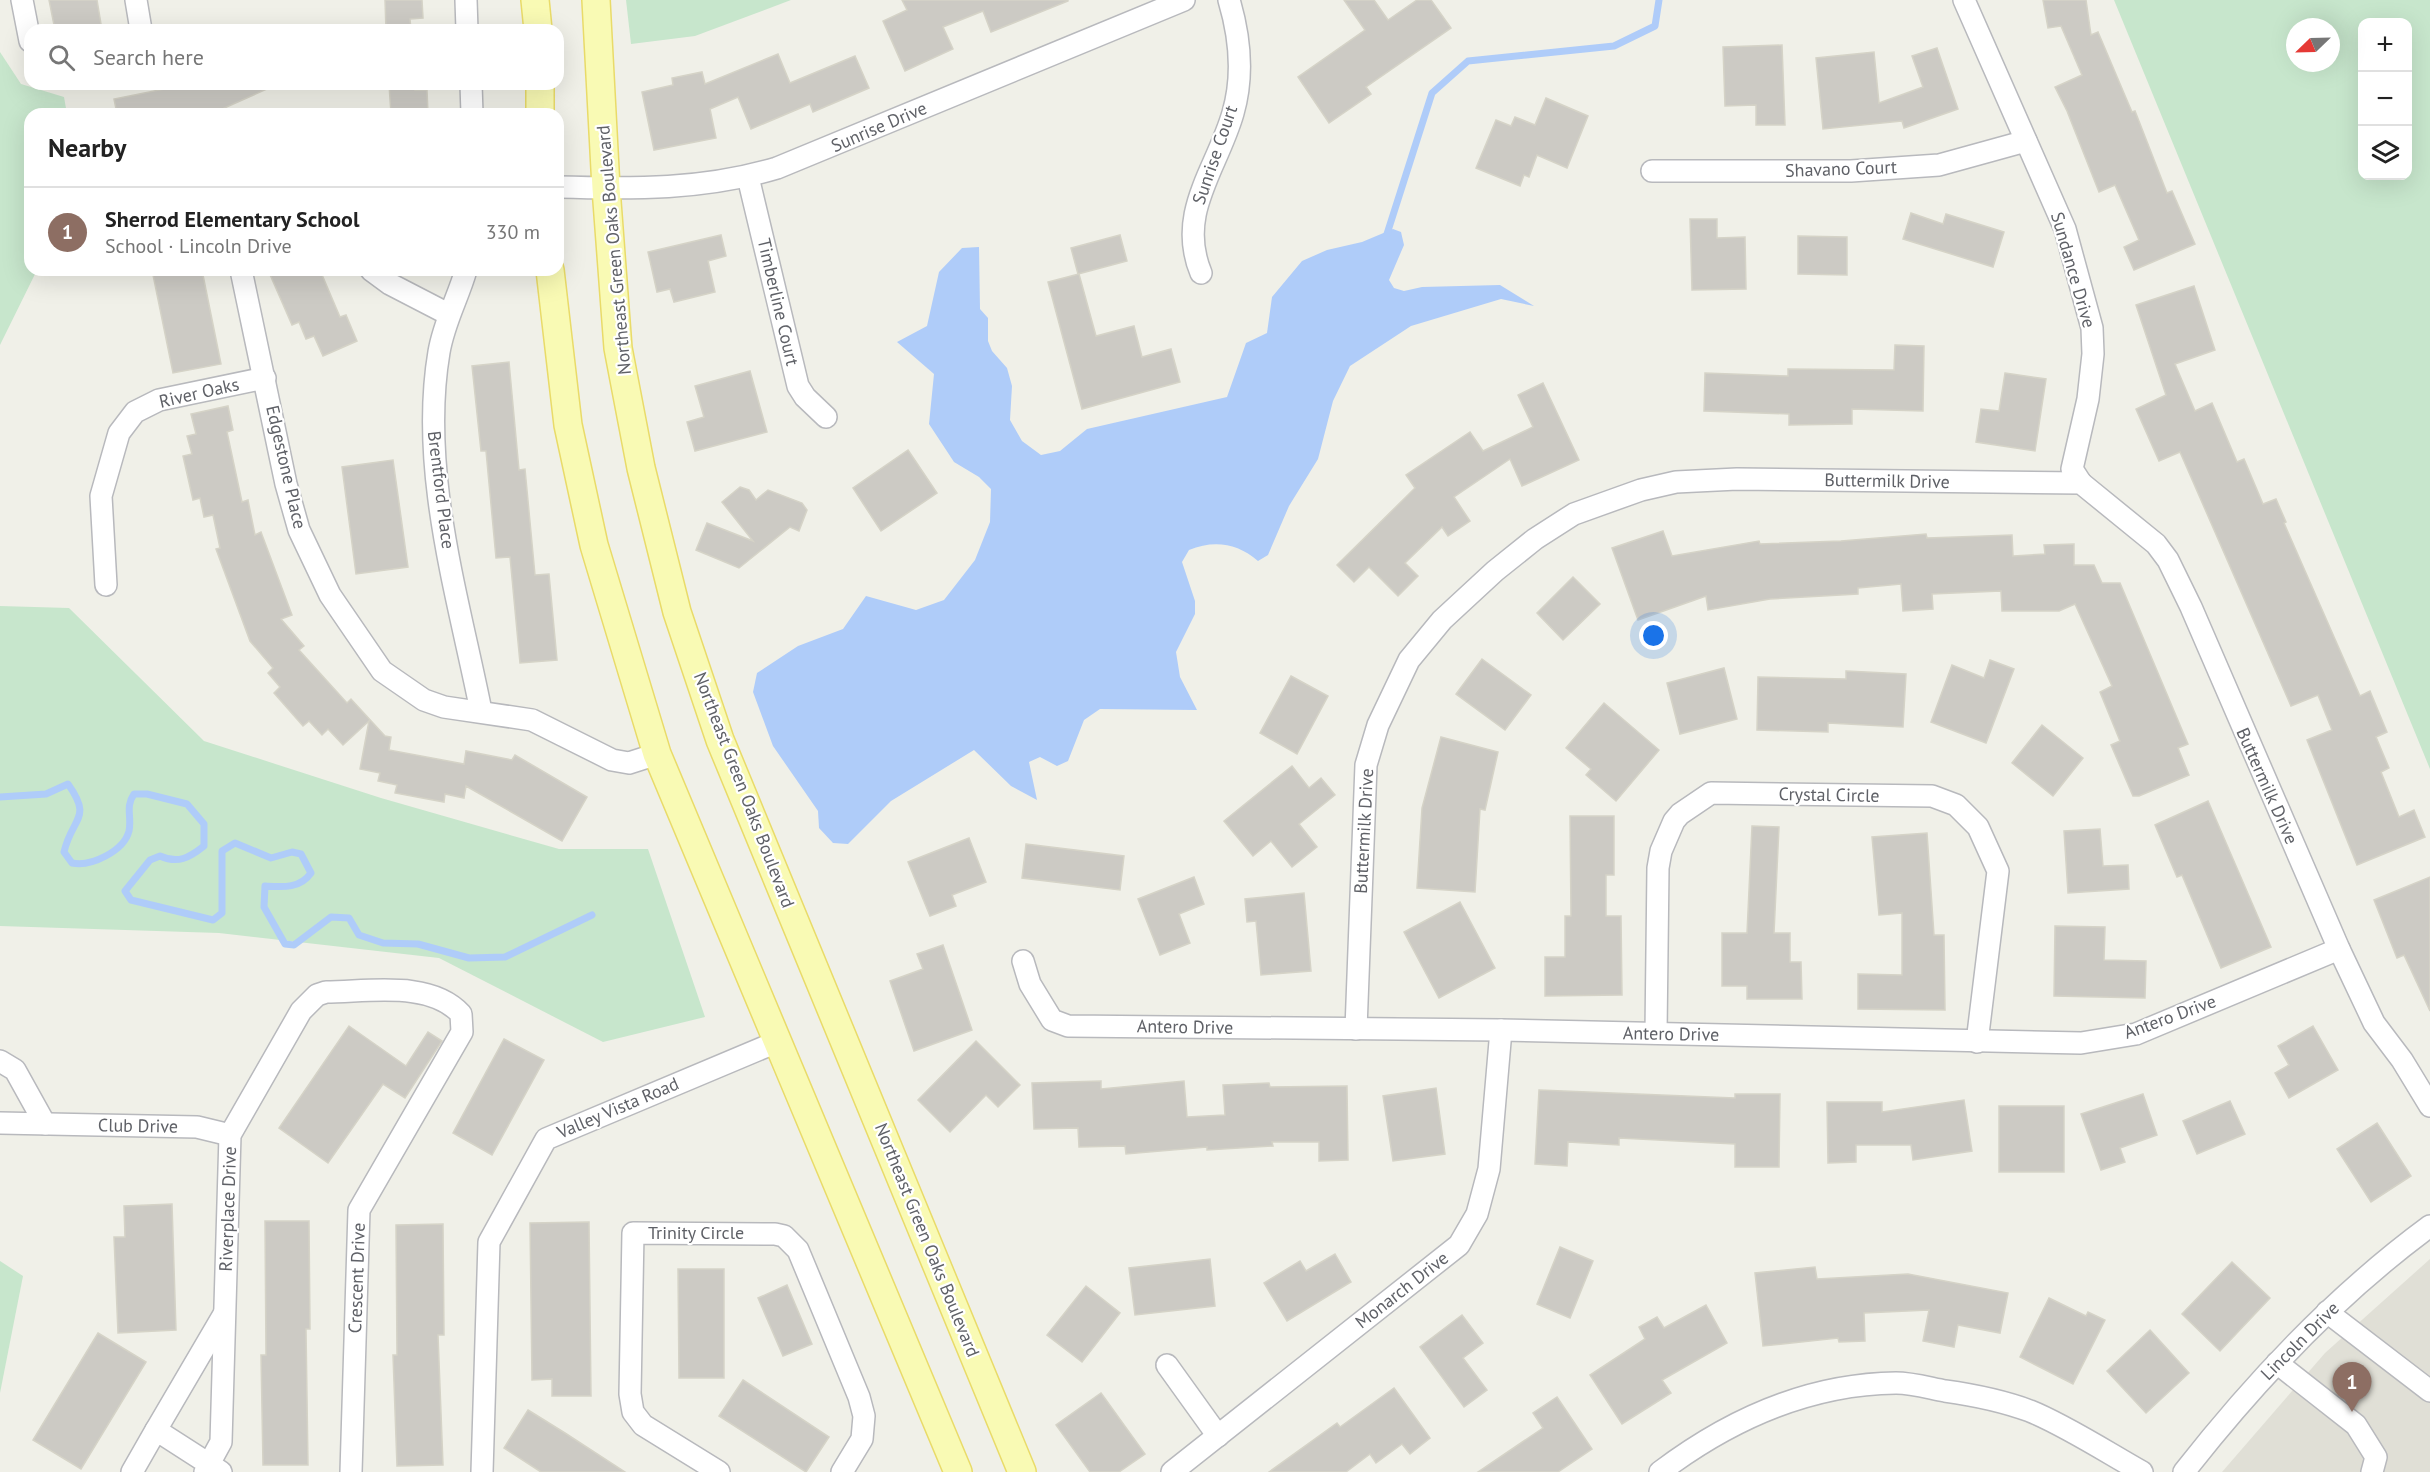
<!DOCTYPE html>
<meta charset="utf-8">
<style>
body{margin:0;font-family:"PT Sans",sans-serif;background:#f2f2f2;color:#222}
.controls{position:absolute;right:18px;top:18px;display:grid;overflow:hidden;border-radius:12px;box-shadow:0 6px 24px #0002}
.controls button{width:54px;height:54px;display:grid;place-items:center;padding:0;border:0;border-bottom:2px solid #e0e0e0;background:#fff;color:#222;font:30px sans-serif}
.compass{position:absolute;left:2286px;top:18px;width:54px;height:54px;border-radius:50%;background:#fff;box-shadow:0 6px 24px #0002;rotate:247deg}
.you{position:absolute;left:1654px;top:636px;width:21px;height:21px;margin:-15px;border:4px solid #fff;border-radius:50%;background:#1a73e8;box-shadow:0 0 0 9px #1a73e833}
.badge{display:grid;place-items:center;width:39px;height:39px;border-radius:50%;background:#de6940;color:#fff;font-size:20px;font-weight:700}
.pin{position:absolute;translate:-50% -50px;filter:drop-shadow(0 2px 3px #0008)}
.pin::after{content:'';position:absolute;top:32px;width:21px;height:18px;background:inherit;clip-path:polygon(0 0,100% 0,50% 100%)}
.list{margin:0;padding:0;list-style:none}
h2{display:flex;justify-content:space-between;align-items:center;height:78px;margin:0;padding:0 24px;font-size:26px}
h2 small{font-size:20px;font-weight:400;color:#767676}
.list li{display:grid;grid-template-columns:39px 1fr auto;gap:18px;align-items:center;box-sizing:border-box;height:90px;padding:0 24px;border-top:2px solid #e0e0e0}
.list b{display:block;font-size:22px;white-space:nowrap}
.list p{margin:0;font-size:20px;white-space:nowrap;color:#767676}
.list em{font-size:20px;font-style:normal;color:#767676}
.icon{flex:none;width:33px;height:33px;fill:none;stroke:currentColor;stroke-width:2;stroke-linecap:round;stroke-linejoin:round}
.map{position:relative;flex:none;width:2430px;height:1472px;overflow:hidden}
.search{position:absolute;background:#fff;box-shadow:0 6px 24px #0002;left:24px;top:24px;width:540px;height:66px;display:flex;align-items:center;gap:15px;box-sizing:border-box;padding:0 21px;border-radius:18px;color:#767676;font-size:22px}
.panel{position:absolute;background:#fff;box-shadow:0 6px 24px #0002;left:24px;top:108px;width:540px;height:168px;border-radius:18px}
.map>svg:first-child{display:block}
.education{fill:#e0dfd6}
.green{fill:#c7e6cc;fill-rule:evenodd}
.water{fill:#afccf9}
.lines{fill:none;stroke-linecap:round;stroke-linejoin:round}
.stream{stroke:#afccf9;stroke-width:7}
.building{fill:#cccac4;stroke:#d5d3c7;stroke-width:1.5}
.minor-casing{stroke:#b8b9bd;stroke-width:24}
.major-casing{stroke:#e9db69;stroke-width:30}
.minor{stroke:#fff;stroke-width:21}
.major{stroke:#f9fab4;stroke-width:27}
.labels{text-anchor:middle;stroke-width:4.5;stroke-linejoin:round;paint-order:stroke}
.street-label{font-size:18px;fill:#5f6167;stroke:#fff}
</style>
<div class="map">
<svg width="2430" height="1472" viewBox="0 0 2430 1472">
<rect width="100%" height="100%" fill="#f0f0e8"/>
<polygon class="education" points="2430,1259 2430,1472 2222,1472 2325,1353"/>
<g class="green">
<polygon points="626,0 791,0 695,36 631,44"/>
<path d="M2114,0H2430V769ZM2362,22H2408V176H2362ZM2295,27H2331V63H2295Z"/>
<polygon points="0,52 21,84 64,97 67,114 30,114 30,270 37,270 0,345"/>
<polygon points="0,606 69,608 204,741 381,798 559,849 648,849 705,1017 603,1042 439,958 219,933 0,926"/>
<polygon points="0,1261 23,1276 0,1393"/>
</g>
<path class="water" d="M1393,229L1401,232L1404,245L1389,280L1394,288L1404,291L1422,287L1500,285L1534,306L1501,299L1411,326L1350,366L1333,401L1318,459L1289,506L1268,555L1258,561C1237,543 1214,540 1189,550L1182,562L1195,601V614L1176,652L1180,677L1197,710L1100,709L1084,720L1068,761L1057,766L1040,757L1029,762L1037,800L1011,786L974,750L891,801L848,844L833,843L819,828L818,811L773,746L753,692L757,673L798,646L843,629L866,596L916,610L944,600L975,560L990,522L991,489L979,477L954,462L929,424L934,374L897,342L927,326L939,272L962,248L979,247L980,309L988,318V341L992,351L1007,368L1012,386L1010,420L1022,441L1041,455L1060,451L1087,429L1227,397L1246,343L1267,333L1272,297L1302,261L1327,250L1362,242Z"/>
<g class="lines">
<g class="stream">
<polyline points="1386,237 1432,93 1468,61 1614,46 1655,26 1659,0"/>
<path d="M0,797L46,794L68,784C93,819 72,817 64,852L72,863C91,867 124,851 129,831C132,817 125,807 134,794H147L187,804L204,824V846C189,858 178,864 160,856L150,860L125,891L131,900L213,920L222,913V851L235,843L271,858L292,852L301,854L311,873C300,889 282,887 265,886L264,907L285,944L294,945L331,917L349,918L359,935L383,943L418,944L469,958L505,957L592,915"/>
</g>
</g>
<g class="building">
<polygon points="49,0 97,0 102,30 55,30"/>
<polygon points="385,0 422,0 423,18 410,19 411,30 386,30"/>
<polygon points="902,0 1068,0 1068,1 991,32 983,11 943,27 953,49 905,71 883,21 907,10"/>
<polygon points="1344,0 1374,0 1388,20 1417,0 1431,0 1451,28 1366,87 1371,94 1329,123 1298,77 1365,30"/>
<polygon points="2043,0 2086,0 2091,35 2098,32 2132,112 2135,111 2167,193 2172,191 2195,244 2134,270 2124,247 2139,240 2115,185 2099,192 2067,111 2055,87 2082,75 2061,26 2048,28"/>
<polygon points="1782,45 1785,125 1756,125 1756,105 1725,106 1723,47"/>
<polygon points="1937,48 1958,109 1904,128 1902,121 1823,129 1816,58 1874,52 1879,103 1923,87 1912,56"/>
<polygon points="778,54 790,83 855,56 869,88 813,112 810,104 751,129 738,97 710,109 716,138 654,150 642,92 673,85 672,78 702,72 705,84"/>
<polygon points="178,84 278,84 211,114 117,114 114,99 179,86"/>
<polygon points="389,84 414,84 415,90 427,90 428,114 391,114"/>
<polygon points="1546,98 1588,116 1567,168 1537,155 1529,177 1524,175 1520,186 1476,168 1496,120 1511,126 1515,117 1535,125"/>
<polygon points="1911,213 1943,224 1946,214 2004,232 1993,267 1903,239"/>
<polygon points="1690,219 1717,219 1717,238 1745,237 1746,289 1692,290"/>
<polygon points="721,235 726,256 708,261 715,292 674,302 670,289 657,292 648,252"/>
<polygon points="1120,235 1127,261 1078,274 1071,248"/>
<polygon points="1798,236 1847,237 1847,275 1798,274"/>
<polygon points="152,270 202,270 221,364 173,373"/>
<polygon points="268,270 320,270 340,317 346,315 357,341 323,356 314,336 306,339 299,322 292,325"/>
<polygon points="1079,274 1096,336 1134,326 1142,357 1171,349 1180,382 1082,409 1048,282"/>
<polygon points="2194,286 2215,350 2175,364 2195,411 2212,403 2237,462 2244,459 2263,504 2276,499 2286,522 2284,523 2360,696 2370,691 2387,732 2376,737 2389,768 2381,772 2399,817 2414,810 2425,837 2357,865 2307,740 2332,730 2318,695 2291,706 2180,452 2159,461 2136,409 2166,395 2136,305"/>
<polygon points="1895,345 1924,346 1923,411 1852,409 1852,424 1789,425 1789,414 1704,411 1705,373 1788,376 1788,369 1894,370"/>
<polygon points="509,362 519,470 525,469 535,575 549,574 557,660 520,663 510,557 496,558 486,451 481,451 472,366"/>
<polygon points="750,371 767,432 695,451 687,422 704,417 695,386"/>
<polygon points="2005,373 2046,379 2035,451 1976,442 1981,409 1999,411"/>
<polygon points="1543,383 1579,460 1522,486 1510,459 1454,497 1470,521 1448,536 1442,527 1405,563 1418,576 1398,596 1369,567 1354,582 1337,565 1415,488 1406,475 1470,432 1483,451 1533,427 1518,395"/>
<polygon points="228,406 233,430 227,432 242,502 248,500 255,535 261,532 292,615 281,619 304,646 299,650 347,703 351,699 385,736 391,737 389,750 464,764 466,751 512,760 515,755 587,797 562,841 466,786 464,798 445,794 444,802 395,793 397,785 378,781 380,773 360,769 369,721 343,745 328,729 322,735 309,721 303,726 274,693 280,687 268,673 273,668 250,641 216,549 220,548 213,515 204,517 200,498 193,500 183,456 192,454 187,436 196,434 191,414"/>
<polygon points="908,450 937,493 881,531 853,488"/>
<polygon points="393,460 408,567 356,574 342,467"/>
<polygon points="740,487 749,490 756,500 768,490 802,503 807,510 799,531 790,527 739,568 696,550 707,523 753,541 722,502"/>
<polygon points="1663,531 1672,556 1759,541 1760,544 1841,541 1926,534 1927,538 2012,535 2013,556 2045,554 2044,545 2074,544 2074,565 2094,565 2102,583 2120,583 2188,744 2178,748 2189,775 2139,796 2133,796 2111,745 2120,741 2100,692 2112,686 2075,604 2059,611 2002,611 2001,591 1932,594 1933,609 1903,611 1901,584 1858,588 1858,594 1770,599 1708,610 1706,596 1638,620 1612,548"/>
<polygon points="1573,577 1600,604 1563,640 1537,613"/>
<polygon points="1482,659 1531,695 1505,730 1456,694"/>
<polygon points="1990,660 2014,669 1986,743 1931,722 1952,665 1984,678"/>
<polygon points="1724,668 1737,719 1680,734 1667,683"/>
<polygon points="1846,671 1906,674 1903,727 1828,723 1828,732 1757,730 1758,677 1846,679"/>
<polygon points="1291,676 1328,696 1297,754 1260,733"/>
<polygon points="1604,703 1659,750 1616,801 1586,775 1591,769 1566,748"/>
<polygon points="2042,725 2083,758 2053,796 2012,763"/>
<polygon points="1441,737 1498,752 1485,810 1480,809 1475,892 1417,888 1422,808"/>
<polygon points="1292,766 1309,788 1321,778 1335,795 1299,824 1317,847 1292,867 1271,841 1253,856 1224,821"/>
<polygon points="2208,801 2271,947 2221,968 2182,875 2177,877 2155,825"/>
<polygon points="1570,816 1614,816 1614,875 1606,875 1606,916 1621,916 1622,995 1545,996 1545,957 1565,957 1565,916 1571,916"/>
<polygon points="1752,826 1779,827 1774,933 1790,933 1790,962 1801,962 1802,999 1747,999 1747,986 1722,986 1722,933 1747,933"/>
<polygon points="2100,829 2103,866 2128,865 2129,889 2068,893 2064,831"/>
<polygon points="1927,833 1934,935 1944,935 1945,1010 1858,1009 1858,974 1902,975 1902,913 1879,915 1872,837"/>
<polygon points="969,838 986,882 952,895 956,906 930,916 908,862"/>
<polygon points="1026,844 1124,856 1120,890 1022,878"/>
<polygon points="1194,877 1204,904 1179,914 1190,943 1160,955 1138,899"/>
<polygon points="2430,877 2430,1011 2404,955 2397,958 2374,900"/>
<polygon points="1304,893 1311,971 1261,975 1256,921 1247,922 1245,899"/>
<polygon points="1460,902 1495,968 1439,998 1404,932"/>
<polygon points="2055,926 2105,927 2104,960 2146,961 2145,998 2054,996"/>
<polygon points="943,945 972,1030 914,1051 890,981 923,969 917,954"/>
<polygon points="349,1026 406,1066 428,1032 442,1041 405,1098 383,1084 328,1163 279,1128"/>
<polygon points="2313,1026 2338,1070 2289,1098 2275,1073 2289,1065 2278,1046"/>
<polygon points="504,1039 544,1060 492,1155 453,1133"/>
<polygon points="976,1041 1020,1085 998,1107 986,1095 950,1132 918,1100"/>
<polygon points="1101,1081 1101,1089 1184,1081 1187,1117 1225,1115 1223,1085 1269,1083 1270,1087 1347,1086 1348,1160 1319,1161 1319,1142 1272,1142 1273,1146 1207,1150 1207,1147 1126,1154 1125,1146 1079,1147 1078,1128 1034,1129 1032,1083"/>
<polygon points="1436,1088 1445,1154 1393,1161 1383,1096"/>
<polygon points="1539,1090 1735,1098 1735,1094 1780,1094 1779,1167 1735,1167 1735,1144 1619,1138 1619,1145 1568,1142 1567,1166 1535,1164"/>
<polygon points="2143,1094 2157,1135 2120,1148 2125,1162 2101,1170 2081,1114"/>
<polygon points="1964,1100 1972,1151 1913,1160 1911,1145 1856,1145 1856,1162 1828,1163 1827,1102 1882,1102 1882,1112"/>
<polygon points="2230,1101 2245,1134 2197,1154 2183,1121"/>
<rect x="1999" y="1106" width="65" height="66"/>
<polygon points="2377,1123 2411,1176 2371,1202 2337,1149"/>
<polygon points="172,1204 176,1330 118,1333 114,1237 125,1237 124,1206"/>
<polygon points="265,1221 309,1221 310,1329 306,1329 308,1465 263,1465 261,1355 266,1355"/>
<polygon points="589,1222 591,1396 552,1396 552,1379 532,1380 530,1223"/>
<polygon points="443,1224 444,1335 438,1335 443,1465 397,1466 393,1355 397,1355 396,1225"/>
<polygon points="1560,1247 1593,1261 1570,1318 1537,1304"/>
<polygon points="1335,1254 1351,1282 1287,1321 1264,1283 1300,1261 1306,1271"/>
<polygon points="1210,1259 1215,1306 1135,1315 1129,1268"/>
<polygon points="2232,1262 2270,1298 2220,1351 2182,1314"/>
<polygon points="1815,1267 1817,1279 1908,1274 2008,1293 2000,1333 1958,1325 1954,1347 1923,1341 1929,1310 1864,1313 1865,1341 1839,1342 1838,1338 1763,1346 1755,1273"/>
<polygon points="678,1269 724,1269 724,1378 679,1378"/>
<polygon points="787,1285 812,1344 783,1356 758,1298"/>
<polygon points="1086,1286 1120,1313 1082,1362 1047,1335"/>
<polygon points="2049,1298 2086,1316 2088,1312 2105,1320 2073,1384 2020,1357"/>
<polygon points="1706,1305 1727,1343 1662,1380 1671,1393 1622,1424 1590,1375 1645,1339 1639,1327 1657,1317 1664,1328"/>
<polygon points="1462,1315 1483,1343 1463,1358 1487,1390 1464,1407 1420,1347"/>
<polygon points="2150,1330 2189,1373 2146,1413 2107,1371"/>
<polygon points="98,1333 146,1362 81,1469 33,1440"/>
<polygon points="743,1380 829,1437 806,1472 719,1416"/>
<polygon points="1394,1388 1430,1438 1410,1454 1402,1444 1376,1463 1370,1454 1346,1472 1269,1472 1337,1423 1340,1427"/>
<polygon points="1101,1393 1145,1454 1119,1472 1090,1472 1056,1425"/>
<polygon points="1557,1397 1592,1449 1558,1472 1478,1472 1543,1428 1533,1413"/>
<polygon points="528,1410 565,1433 625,1472 541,1472 504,1448"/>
</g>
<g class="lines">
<g class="minor-casing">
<g id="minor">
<polyline points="22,0 30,41"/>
<polyline points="136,0 141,30"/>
<polyline points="466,0 467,30"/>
<polyline points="1964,0 2065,229 2092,328 2093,354 2088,399 2072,469 2081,483"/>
<polyline points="471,84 472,114"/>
<polyline points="1652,171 1851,171 1939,165 2026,141"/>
<polyline points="748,177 798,386 805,397 826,417"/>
<path d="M558,187C634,189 703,190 777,168L1184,0"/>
<polyline points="241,270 286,484 299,530 330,595 382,671 424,700 444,707 532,720 612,760 629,763 657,754"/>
<polyline points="371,270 390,284 448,314"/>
<path d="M466,270C458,298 444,322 439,352C419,470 458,596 481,711"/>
<path d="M1201,273C1176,213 1217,169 1233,113C1244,75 1240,37 1229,0"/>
<polyline points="106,585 101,496 119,433 135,412 159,400 265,378"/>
<polyline points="1023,961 1030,984 1052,1020 1068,1026 1501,1030 2081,1043 2136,1034 2339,949"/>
<polyline points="1356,1029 1366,765 1378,725 1409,660 1442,620 1495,571 1535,539 1574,514 1641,490 1676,482 1737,479 2081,483 2156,544 2168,560 2191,607 2339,949 2374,1023 2402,1060 2430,1106"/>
<polyline points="1656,1033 1658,868 1661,851 1674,821 1680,814 1711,793 1932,796 1956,805 1978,827 1998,871 1977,1042"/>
<polyline points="0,1061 15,1070 45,1124"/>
<polyline points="0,1123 197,1127 230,1135"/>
<polyline points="2327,1312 2430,1391"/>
<polyline points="2277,1363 2356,1425 2376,1457 2372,1472"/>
<polyline points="1167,1365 1218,1436"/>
<polyline points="156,1430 224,1314"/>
<polyline points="132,1472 156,1430 209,1464 205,1472"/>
<path d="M221,1472L209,1464L221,1442L230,1135L301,1011L317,995L326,992C368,992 430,980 461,1014L462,1032L359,1210L351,1472"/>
<polyline points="482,1472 489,1242 546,1139 779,1041"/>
<polyline points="719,1472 643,1425 633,1412 630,1394 633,1233 775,1234 784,1236 798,1250 859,1397 864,1416 862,1439 842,1472"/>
<polyline points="1172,1472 1459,1245 1477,1214 1489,1169 1501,1030"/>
<path d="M1660,1472C1729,1420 1809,1384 1896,1383C1912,1383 1929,1388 1945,1391C1974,1395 2003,1401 2030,1411C2065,1425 2108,1453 2142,1472"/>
<path d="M2184,1472C2256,1380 2336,1295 2430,1226"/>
</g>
</g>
<g class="major-casing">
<g id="major">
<polyline points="535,0 538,30"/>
<polyline points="596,0 606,188 618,348 641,468 677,612 720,740 1022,1472"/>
<polyline points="540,84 540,114"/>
<polyline points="550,270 568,425 594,545 657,754 958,1472"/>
</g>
</g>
<use href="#minor" class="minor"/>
<use href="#major" class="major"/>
</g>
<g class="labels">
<g class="street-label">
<text transform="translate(879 127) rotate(-23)" y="6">Sunrise Drive</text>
<text transform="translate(1215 155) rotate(-71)" y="6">Sunrise Court</text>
<text transform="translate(1841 169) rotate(-2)" y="6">Shavano Court</text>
<text transform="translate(614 250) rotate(-95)" y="6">Northeast Green Oaks Boulevard</text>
<text transform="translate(2073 270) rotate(74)" y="6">Sundance Drive</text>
<text transform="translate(778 302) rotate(77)" y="6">Timberline Court</text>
<text transform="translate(199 393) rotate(-13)" y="6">River Oaks</text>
<text transform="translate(286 467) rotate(77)" y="6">Edgestone Place</text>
<text transform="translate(1887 481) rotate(1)" y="6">Buttermilk Drive</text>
<text transform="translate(441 490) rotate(83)" y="6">Brentford Place</text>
<text transform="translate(2267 786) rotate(66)" y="6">Buttermilk Drive</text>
<text transform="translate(744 790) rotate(69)" y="6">Northeast Green Oaks Boulevard</text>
<text transform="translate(1829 795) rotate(1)" y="6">Crystal Circle</text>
<text transform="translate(1364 831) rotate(-87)" y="6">Buttermilk Drive</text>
<text transform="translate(2170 1017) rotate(-20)" y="6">Antero Drive</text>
<text transform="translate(1185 1027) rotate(1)" y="6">Antero Drive</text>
<text transform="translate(1671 1034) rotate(1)" y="6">Antero Drive</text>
<text transform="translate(618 1108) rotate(-23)" y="6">Valley Vista Road</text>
<text transform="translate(138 1126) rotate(1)" y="6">Club Drive</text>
<text transform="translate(228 1209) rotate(-88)" y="6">Riverplace Drive</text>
<text x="696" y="1239">Trinity Circle</text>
<text transform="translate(927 1240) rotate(68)" y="6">Northeast Green Oaks Boulevard</text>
<text transform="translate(357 1278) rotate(-88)" y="6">Crescent Drive</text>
<text transform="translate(1402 1290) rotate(-38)" y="6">Monarch Drive</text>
<text transform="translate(2300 1341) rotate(-45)" y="6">Lincoln Drive</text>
</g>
</g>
</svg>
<div class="controls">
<button>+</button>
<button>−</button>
<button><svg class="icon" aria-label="layers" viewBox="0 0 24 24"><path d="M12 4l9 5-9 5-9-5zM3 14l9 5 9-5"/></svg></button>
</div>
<svg class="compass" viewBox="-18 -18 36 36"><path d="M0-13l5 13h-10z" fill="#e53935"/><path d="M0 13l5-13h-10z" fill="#767676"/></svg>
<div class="you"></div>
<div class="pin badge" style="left:2352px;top:1412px;background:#8d6e63">1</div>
<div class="search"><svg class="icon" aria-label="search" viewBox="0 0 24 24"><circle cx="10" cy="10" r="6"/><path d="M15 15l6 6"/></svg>Search here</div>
<section class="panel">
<h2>Nearby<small></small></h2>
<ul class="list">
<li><span class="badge" style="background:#8d6e63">1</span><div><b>Sherrod Elementary School</b><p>School · Lincoln Drive</p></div><em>330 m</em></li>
</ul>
</section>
</div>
